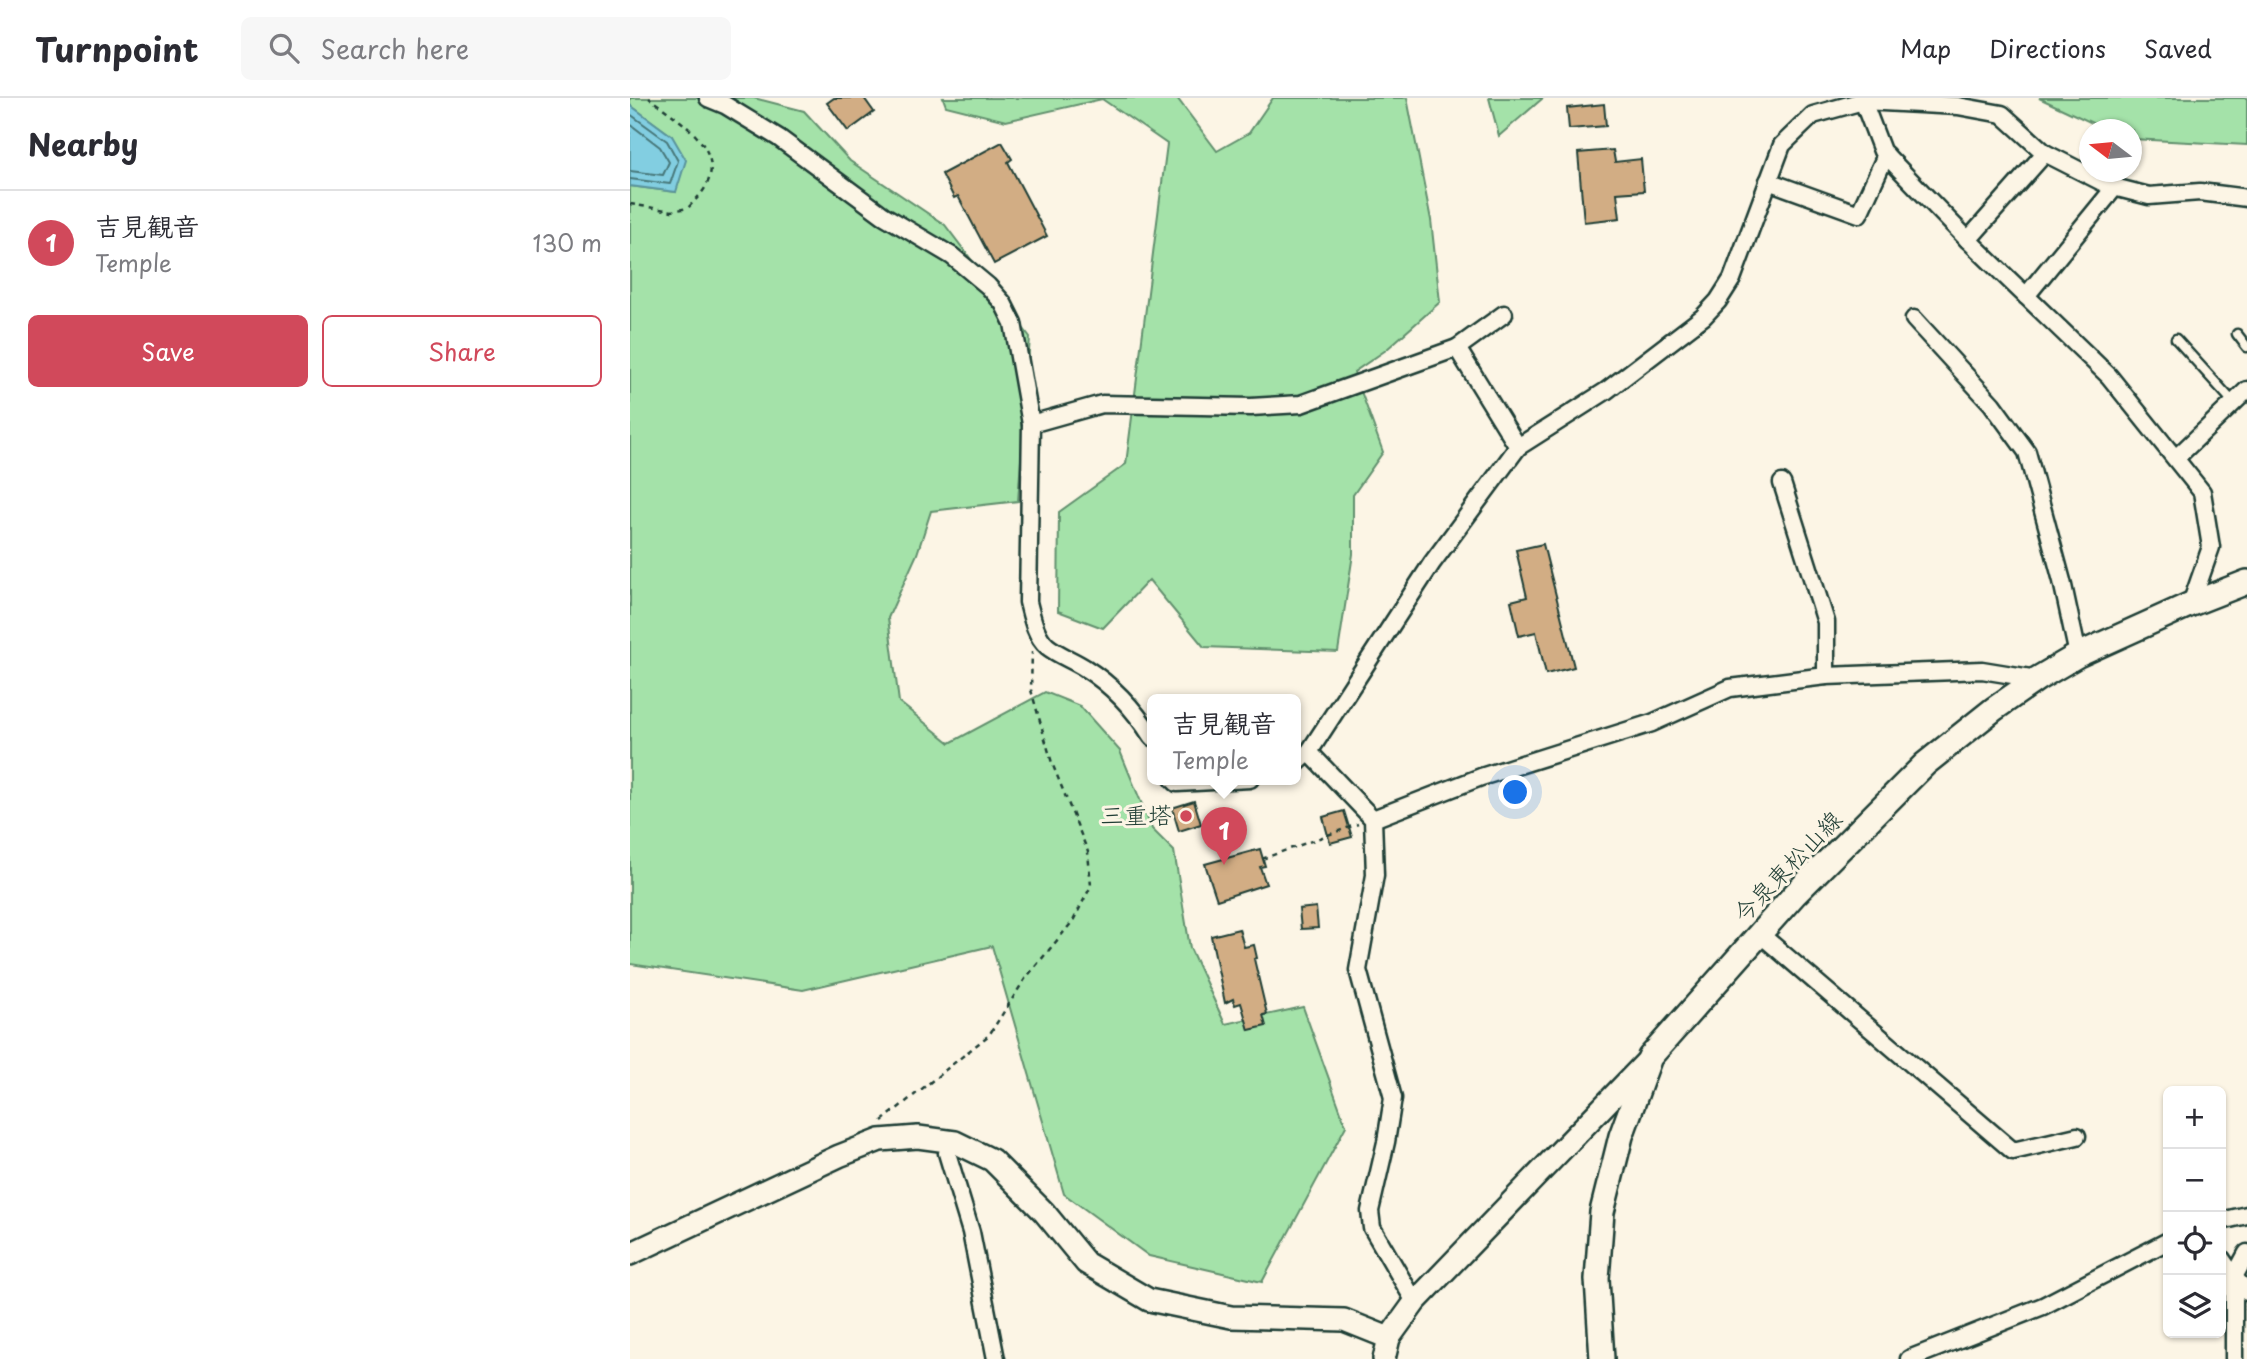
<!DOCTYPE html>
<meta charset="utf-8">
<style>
body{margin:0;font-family:"Playpen Sans","Klee One",sans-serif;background:#f7f7f7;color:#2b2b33}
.controls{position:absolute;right:21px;bottom:21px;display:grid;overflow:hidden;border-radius:10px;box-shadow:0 2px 5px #0004}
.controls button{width:63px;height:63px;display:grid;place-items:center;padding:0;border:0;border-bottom:2px solid #e1e1e2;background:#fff;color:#2b2b33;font:35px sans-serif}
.compass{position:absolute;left:1449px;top:21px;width:63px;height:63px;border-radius:50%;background:#fff;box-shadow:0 2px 5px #0004;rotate:286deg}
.you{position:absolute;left:886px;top:695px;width:24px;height:24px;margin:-18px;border:5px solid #fff;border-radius:50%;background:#1a73e8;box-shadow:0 0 0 10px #1a73e833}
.badge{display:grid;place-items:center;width:46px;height:46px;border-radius:50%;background:#d1495b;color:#fff;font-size:23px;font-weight:700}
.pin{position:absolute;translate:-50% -58px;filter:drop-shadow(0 2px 4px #0008)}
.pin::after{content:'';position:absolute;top:37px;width:24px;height:21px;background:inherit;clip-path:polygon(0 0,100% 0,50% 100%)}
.popup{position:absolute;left:517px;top:596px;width:154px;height:91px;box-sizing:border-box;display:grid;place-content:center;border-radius:10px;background:#fff;filter:drop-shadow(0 2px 5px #0005);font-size:23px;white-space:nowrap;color:#7c7c81}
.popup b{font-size:26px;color:#2b2b33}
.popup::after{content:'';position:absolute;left:50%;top:100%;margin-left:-14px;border:14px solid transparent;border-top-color:#fff}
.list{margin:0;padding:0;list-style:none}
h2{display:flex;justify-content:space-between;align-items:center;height:91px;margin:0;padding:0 28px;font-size:30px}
h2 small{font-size:23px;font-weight:400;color:#7c7c81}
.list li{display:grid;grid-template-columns:46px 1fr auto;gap:21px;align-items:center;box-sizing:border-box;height:105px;padding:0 28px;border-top:2px solid #e1e1e2}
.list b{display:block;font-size:26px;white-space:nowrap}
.list p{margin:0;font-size:23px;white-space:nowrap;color:#7c7c81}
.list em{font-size:23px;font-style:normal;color:#7c7c81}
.actions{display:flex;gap:14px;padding:21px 28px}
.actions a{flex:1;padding:16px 0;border:2px solid #d1495b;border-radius:10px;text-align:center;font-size:24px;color:#d1495b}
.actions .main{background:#d1495b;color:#fff}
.icon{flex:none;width:38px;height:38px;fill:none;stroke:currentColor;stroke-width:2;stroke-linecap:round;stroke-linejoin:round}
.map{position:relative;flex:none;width:1617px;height:1261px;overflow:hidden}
header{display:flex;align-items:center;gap:42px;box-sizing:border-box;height:98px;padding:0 35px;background:#fff;border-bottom:2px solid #e1e1e2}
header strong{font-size:33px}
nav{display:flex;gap:38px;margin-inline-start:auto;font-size:24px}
.search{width:490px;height:63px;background:#f7f7f7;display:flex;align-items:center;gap:18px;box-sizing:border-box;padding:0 24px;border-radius:10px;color:#7c7c81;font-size:26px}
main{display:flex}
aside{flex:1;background:#fff}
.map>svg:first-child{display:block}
.green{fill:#a4e2a9;stroke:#62906e;stroke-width:2}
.water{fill:#82cee1;stroke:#5a949c;stroke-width:2}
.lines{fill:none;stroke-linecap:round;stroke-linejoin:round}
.shore{stroke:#477779;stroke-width:2}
.building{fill:#d2ad84;stroke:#1f3d34;stroke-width:2}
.service-casing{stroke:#1f3d34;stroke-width:13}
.minor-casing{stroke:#1f3d34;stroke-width:21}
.tertiary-casing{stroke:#1f3d34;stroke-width:26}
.secondary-casing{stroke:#1f3d34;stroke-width:28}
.path{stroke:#1f3d34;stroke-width:2.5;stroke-dasharray:5 5;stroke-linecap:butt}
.service{stroke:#fcf5e5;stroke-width:8}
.minor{stroke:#fcf5e5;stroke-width:16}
.tertiary{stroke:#fcf5e5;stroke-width:21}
.secondary{stroke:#fcf5e5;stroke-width:23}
.poi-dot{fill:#d1495b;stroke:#fcf5e5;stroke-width:2.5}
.labels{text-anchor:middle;stroke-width:6;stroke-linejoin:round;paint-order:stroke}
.poi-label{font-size:24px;fill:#1f3d34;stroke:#fcf5e5;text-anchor:end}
.street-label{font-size:24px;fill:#1f3d34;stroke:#fcf5e5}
</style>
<header>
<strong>Turnpoint</strong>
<div class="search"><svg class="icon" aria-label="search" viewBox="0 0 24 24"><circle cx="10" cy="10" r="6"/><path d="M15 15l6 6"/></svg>Search here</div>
<nav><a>Map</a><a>Directions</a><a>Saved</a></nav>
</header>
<main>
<aside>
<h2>Nearby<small></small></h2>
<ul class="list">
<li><span class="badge">1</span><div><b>吉見観音</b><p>Temple</p></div><em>130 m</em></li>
</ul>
<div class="actions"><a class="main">Save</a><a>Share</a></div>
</aside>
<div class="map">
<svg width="1617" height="1261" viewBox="0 0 1617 1261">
<rect width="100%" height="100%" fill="#fcf5e5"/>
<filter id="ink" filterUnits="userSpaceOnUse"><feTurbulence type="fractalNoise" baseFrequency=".0143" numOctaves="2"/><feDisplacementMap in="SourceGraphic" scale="14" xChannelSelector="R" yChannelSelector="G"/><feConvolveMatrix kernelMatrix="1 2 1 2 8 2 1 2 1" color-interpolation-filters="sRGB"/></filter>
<g filter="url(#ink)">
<g class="green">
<polygon points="0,0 124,0 174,13 220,63 315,127 400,239 388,403 301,413 287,456 258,520 269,604 320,645 415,594 450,608 490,653 522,731 544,753 560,850 595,926 673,909 716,1028 632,1184 519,1158 434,1096 362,848 173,892 0,866 0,88 46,94 42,38 0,7"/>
<polygon points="313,0 547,0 587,53 619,35 643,0 777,0 801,122 810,204 756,252 724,274 753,354 723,397 723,456 708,554 574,549 519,482 473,530 428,513 429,414 496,366 537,46 472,1 376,23 316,8"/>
<polygon points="859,0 913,0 869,38"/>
<polygon points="1409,0 1617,0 1617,47 1502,41 1502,32 1475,31"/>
</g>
<polygon class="water" points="0,7 42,38 56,62 46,94 0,88"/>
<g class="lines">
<g class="shore">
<polyline points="0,16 37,43 48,63 40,86 0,81"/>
<polyline points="0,26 30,49 39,64 33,77 0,73"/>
</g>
</g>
<g class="building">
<polygon points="204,0 234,0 244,14 218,33 197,5"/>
<polygon points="974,6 976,28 939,31 937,10"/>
<polygon points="372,44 382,61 378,64 417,138 364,166 328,98 324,100 312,76"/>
<polygon points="983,52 985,64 1011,61 1014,93 987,95 990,120 954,124 948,55"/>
<polygon points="913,446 944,569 916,576 906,534 889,538 881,503 897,499 886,452"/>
<polygon points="564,703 571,726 549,733 542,710"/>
<polygon points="714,713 722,739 700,745 693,719"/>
<polygon points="630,751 635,768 630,769 636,786 587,802 575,766"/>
<polygon points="686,809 688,830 671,831 669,811"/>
<polygon points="609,831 614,849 624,847 627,860 624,861 637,916 633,917 636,928 619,932 611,905 605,907 603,901 595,905 581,838"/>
</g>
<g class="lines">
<g class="service-casing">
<g id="service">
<polyline points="1607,236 1617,249"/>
<polyline points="1546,241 1604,305"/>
</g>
</g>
<g class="minor-casing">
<g id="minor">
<path d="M78,0L95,7L149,40L253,117L322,158L358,188L373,205L383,225L401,326L398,504C402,519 405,537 417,548C428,557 443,562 455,570C482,587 505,612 522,639"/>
<polyline points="1233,3 1252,53 1338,142 1479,278 1572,394 1581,449 1561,506"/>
<polyline points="1138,83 1229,116 1256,57"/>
<polyline points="1338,142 1415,55"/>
<polyline points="1396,198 1485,89"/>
<polyline points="1284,221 1362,306 1397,354 1432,483 1448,557"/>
<polyline points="827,250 874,216"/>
<polyline points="401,326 472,306 621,309 671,306 827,250 888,349"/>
<polyline points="1546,360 1617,292"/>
<polyline points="1152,385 1196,524 1196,578"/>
<polyline points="679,654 743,721 745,777 728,872 763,1000 756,1044 740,1113 742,1130 785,1204"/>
<polyline points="666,666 679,654 802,465 888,349 976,293 1073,219 1088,203 1102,181 1152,47 1183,17 1233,3 1328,8 1372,16 1415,55 1480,88 1519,98 1570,94 1617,100"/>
<polyline points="543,681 547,685 620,681"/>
<polyline points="743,721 851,679 1022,625 1100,590 1196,578 1352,572 1407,581"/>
<polyline points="1130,836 1383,1053 1447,1038"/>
<polyline points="325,1044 317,1055 341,1134 366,1261"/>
<polyline points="1591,1123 1617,1117"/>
<polyline points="1617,1155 1604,1179 1617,1194"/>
<polyline points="1591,1160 1604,1179 1604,1261"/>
<polyline points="1279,1261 1413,1208 1538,1143"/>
</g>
</g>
<g class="tertiary-casing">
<g id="tertiary">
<polyline points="0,1156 209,1058 250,1042 288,1039 325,1044 362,1062 414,1114 456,1165 519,1202 601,1219 714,1222 759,1240"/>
<polyline points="754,1261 759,1240 785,1204 1019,961"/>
</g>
</g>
<g class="secondary-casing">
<polyline id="secondary" points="972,1261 967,1181 972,1114 991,1038 1020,959 1165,796 1295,666 1364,611 1407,581 1448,557 1561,506 1617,484"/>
</g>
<g class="path">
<path d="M0,106L42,113L58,110C64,103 72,96 76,88C97,49 44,19 19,0"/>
<polyline points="632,761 728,726"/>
<polyline points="252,1023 359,937 395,881 443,823 461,788 458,754 422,665 401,592 402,553"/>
</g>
<use href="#service" class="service"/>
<use href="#minor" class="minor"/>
<use href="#tertiary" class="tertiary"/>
<use href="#secondary" class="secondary"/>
</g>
</g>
<circle class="poi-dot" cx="556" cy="718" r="7"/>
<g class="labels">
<g class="poi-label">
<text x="542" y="726">三重塔</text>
</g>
<g class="street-label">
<text transform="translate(1158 769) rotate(-46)" y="8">今泉東松山線</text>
</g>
</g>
</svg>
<div class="controls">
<button>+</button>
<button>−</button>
<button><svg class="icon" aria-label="locate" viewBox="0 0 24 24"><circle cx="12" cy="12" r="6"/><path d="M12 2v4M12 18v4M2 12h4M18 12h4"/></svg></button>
<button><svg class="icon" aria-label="layers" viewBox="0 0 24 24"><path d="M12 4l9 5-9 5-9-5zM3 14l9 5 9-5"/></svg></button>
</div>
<svg class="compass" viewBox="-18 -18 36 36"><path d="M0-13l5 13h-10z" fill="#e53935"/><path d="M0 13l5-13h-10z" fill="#7c7c81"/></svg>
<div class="you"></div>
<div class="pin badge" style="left:594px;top:767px">1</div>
<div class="popup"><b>吉見観音</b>Temple</div>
</div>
</main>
